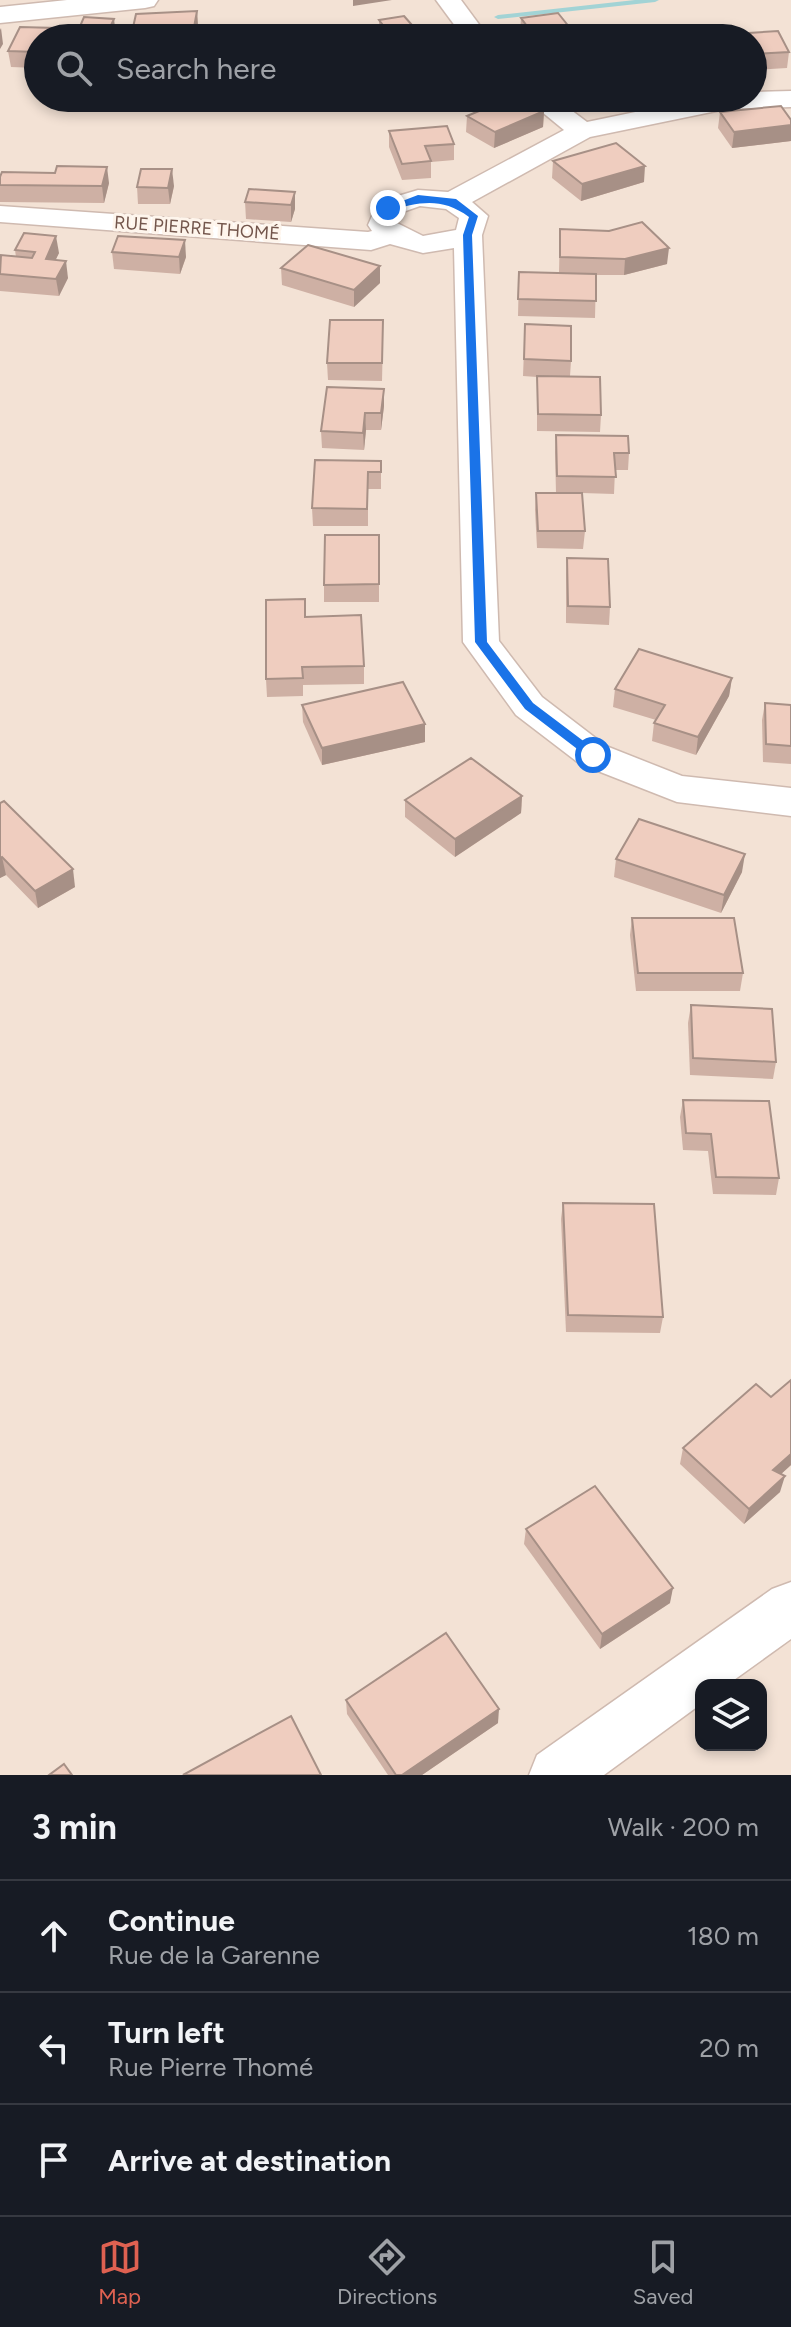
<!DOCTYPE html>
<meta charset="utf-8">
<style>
body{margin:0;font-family:Figtree,sans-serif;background:#20242c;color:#f1f3f6}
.controls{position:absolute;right:24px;bottom:24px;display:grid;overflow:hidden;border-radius:16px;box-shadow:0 4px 12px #0003}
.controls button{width:72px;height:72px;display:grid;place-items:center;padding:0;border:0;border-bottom:2px solid #363941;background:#171b24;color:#f1f3f6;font:40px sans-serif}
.stop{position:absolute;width:24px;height:24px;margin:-18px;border:6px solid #1a73e8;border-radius:50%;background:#fff}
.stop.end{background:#1a73e8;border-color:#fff;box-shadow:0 2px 8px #0008}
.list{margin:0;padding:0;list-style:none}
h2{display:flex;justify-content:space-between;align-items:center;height:104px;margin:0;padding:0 32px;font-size:34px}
h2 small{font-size:26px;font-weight:400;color:#9ea1a6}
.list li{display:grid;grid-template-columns:52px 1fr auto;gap:24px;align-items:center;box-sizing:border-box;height:112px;padding:0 32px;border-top:2px solid #363941}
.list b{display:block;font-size:30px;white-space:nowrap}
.list p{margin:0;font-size:26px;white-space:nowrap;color:#9ea1a6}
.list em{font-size:26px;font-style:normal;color:#9ea1a6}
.icon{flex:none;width:44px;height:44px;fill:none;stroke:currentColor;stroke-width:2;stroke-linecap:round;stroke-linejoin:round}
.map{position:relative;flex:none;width:791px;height:1775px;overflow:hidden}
.search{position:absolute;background:#171b24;box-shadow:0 4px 12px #0003;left:24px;right:24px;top:24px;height:88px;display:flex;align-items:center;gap:20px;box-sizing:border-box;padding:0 28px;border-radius:44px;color:#9ea1a6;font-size:30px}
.sheet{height:440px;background:#171b24}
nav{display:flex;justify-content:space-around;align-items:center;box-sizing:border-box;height:112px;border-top:2px solid #363941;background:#171b24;font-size:22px;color:#9ea1a6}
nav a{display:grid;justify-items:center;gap:4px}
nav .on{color:#df6151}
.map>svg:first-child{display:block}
.residential{fill:#f3e2d5;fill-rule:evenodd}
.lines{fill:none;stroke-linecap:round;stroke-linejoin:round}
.stream{fill:#a2d3d5;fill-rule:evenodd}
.minor-casing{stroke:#cfbab0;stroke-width:3}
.tertiary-casing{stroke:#cfbab0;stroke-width:3}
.minor{fill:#fff;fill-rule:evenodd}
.tertiary{fill:#fff;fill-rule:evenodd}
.wall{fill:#ceb0a4}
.shaded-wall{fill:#a79086}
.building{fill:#efcdbf;stroke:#a79086;stroke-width:2}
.route{fill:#1a73e8}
.labels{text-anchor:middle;stroke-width:6;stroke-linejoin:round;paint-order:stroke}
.far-street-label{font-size:18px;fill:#73564c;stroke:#fef5ec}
</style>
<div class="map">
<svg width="791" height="1775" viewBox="0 0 791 1775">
<rect width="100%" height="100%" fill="#fbf1e6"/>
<path class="residential" d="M0,0H791V1775H0ZM38,38H753V98H38ZM701,1685H761V1745H701Z"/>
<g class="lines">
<polygon class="stream" points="635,0 659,0 655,2 498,19 494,17 498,15"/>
<g class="minor-casing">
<g id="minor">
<polygon points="436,0 461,0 489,38 464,38"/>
<path d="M791,91V107L726,109L590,137L472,202L488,216L482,235L499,641L542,697L606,746L682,776L791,788V816L677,802L580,764L516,715L463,642L454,248L423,253L390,244L371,250L0,222V206L368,232L372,231L368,225L378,202L418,190L448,192L564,130L525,98H555L587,122L703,98H753V92ZM420,206L446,209L459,218L456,230L423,236L397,223L400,213Z"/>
<polygon points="791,1582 791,1639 727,1685 701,1685 701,1704 604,1775 529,1775 537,1755 772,1589"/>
</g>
</g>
<g class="tertiary-casing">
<polygon id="tertiary" points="67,0 158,0 154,6 145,8 0,23 0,7"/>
</g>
<use href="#minor" class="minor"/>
<use href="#tertiary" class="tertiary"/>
</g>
<g class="wall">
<polygon points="197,11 198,27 196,38 133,38 132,32"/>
<polygon points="521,18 578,38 524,38 520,34"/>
<polygon points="379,20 418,32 439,38 381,38 379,36"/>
<polygon points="56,28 57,38 38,38 38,68 11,67 8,51"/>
<polygon points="778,31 789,52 787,68 753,70 753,38 718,38 718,35"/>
<polygon points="295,98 340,98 340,100 296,102"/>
<polygon points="470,98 519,98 544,111 543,127 494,148 466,132 467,116 475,113 470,110"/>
<polygon points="720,112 791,120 791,141 732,148 718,128"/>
<polygon points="389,131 454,144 454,160 431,162 431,178 402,180 389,147"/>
<polygon points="553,161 644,182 581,201 552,178"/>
<polygon points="0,177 109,183 104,203 0,202"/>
<polygon points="174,186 170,204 138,204 137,187"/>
<polygon points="295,192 295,209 291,222 246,219 245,202"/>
<polygon points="560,229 667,264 624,275 596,275 595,318 518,316 519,272 559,273"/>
<polygon points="15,250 59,253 55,260 68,278 59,296 0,291 0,256 16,257"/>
<polygon points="112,252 186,257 180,274 114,269"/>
<polygon points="281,268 380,283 354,307 282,285"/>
<polygon points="525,324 571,361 570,376 601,415 600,432 537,431 537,377 523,376"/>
<polygon points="383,337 382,381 328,380 327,363"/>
<polygon points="384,389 384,406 381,430 366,430 364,450 322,448 321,431"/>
<polygon points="556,435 629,453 628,470 615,470 614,494 582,493 585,531 583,549 537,548 535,510 536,493 556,493 555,452"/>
<polygon points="381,461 381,489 368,489 368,526 313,526 312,508"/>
<polygon points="379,535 379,602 324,602 324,585"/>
<polygon points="567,558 610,607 609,625 566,623 566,575"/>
<polygon points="305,617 364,666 364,684 303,685 303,696 267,697 266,679"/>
<polygon points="732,678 729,696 696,755 652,741 654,723 656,720 613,707 615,689"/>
<polygon points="765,703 791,705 791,764 763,762 762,720"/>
<polygon points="302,705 425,724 425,742 322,765 303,722"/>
<polygon points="522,796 521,813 455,857 405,817 405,800"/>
<polygon points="0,803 75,887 38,908 6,875 0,878"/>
<polygon points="616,859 742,872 721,913 614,877"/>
<polygon points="632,918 743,973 740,991 636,991 630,935"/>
<polygon points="691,1005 776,1062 773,1079 690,1075 688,1023"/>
<polygon points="683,1100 779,1178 776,1195 713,1194 708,1151 683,1150 680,1117"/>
<polygon points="563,1203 663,1317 660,1333 566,1332 561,1219"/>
<polygon points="683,1448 791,1465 781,1474 780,1492 744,1524 680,1464"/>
<polygon points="526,1529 670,1603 600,1649 524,1544"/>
<polygon points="346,1700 498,1723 422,1775 388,1775 347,1714"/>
</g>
<g class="shaded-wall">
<polygon points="353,0 392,0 353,6"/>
<polygon points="197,11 198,27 196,38 193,38 193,33"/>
<polygon points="114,19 115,27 110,38 105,38"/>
<polygon points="1,28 3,44 0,49 0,30"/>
<polygon points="597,98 637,98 596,104"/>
<polygon points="544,111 543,127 494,148 495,132"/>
<polygon points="791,125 791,141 732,148 734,132"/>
<polygon points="645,166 644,182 581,201 582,184"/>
<polygon points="107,167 109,183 104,203 102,186"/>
<polygon points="172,169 174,186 170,204 168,188"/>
<polygon points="295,192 295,209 291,222 291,205"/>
<polygon points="56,236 59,253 48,276 46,259"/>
<polygon points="185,240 186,257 180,274 179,257"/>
<polygon points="669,248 667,264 624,275 625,259"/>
<polygon points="66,261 68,278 59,296 56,279"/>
<polygon points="380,266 380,283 354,307 354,290"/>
<polygon points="384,389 384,406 381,430 381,413"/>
<polygon points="365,413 366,430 364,450 363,433"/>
<polygon points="732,678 729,696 696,755 698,737"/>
<polygon points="425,724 425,742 322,765 322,748"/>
<polygon points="522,796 521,813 455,857 455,839"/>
<polygon points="745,854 742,872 721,913 724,895"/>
<polygon points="2,857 6,875 0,878 0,858"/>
<polygon points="73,869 75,887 38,908 35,891"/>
<polygon points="791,1454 791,1465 769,1485 773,1470"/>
<polygon points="785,1476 780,1492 744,1524 749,1509"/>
<polygon points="673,1588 670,1603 600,1649 602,1634"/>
<polygon points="499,1709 498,1723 422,1775 402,1775"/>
</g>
<g class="building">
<polygon points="197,11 193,33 132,32 136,14"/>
<polygon points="558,13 578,38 536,38 521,18"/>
<polygon points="404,16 418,32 432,30 439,38 393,38 379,20"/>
<polygon points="84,17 114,19 105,38 75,38"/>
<polygon points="20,27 56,28 51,38 38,38 38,52 8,51"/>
<polygon points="778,31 789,52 753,54 753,38 720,38 718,35"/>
<polygon points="478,98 519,98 544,111 495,132 467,116 491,106"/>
<polygon points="781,106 791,120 791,125 734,132 720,112"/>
<polygon points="447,126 454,144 425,146 431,161 402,164 389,131"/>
<polygon points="616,143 645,166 582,184 553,161"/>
<polygon points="57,166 107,167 102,186 0,185 0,177 2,172 55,173"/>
<polygon points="141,169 172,169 168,188 137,187"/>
<polygon points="249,189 295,192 291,205 245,202"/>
<polygon points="642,222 669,248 625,259 560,257 560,229 609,231"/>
<polygon points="24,233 56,236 46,259 66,261 56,279 0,274 1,255 32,258 35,252 15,250"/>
<polygon points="118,236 185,240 179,257 112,252"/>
<polygon points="308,245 380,266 354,290 281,268"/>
<polygon points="519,272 596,274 596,301 518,299"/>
<polygon points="330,320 383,320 382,363 327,363"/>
<polygon points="525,324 571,326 571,361 524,359"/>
<polygon points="537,376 600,377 601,415 538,414"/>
<polygon points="327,387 384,389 381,413 365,413 363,433 321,431"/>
<polygon points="556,435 628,436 629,453 614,453 616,477 557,476"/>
<polygon points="315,460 381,461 381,472 368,472 367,509 312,508"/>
<polygon points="536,493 582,493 585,531 538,531"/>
<polygon points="325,535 379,535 379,584 324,585"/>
<polygon points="567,558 608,559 610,607 568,606"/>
<polygon points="305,599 305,617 361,615 364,666 302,667 303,678 266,679 266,600"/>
<polygon points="639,649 732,678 698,737 654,723 665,705 615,689"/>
<polygon points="403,682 425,724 322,748 302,705"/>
<polygon points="765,703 791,705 791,746 766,744"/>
<polygon points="471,758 522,796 455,839 405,800"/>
<polygon points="4,801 73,869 35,891 2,857 0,858 0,803"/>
<polygon points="639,819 745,854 724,895 616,859"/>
<polygon points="632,918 734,918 743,973 638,973"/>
<polygon points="691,1005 772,1009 776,1062 693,1058"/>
<polygon points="683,1100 769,1101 779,1178 716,1177 711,1134 686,1133"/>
<polygon points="563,1203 654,1204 663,1317 568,1315"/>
<polygon points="791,1380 791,1454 773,1470 785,1476 749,1509 683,1448 756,1384 771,1397"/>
<polygon points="595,1486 673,1588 602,1634 526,1529"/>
<polygon points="446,1633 499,1709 402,1775 396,1775 346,1700"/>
<polygon points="291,1716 321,1775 183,1775"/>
<polygon points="64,1764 72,1775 49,1775"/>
</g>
<path class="route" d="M418,195L456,199L478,216L472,235L487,642L533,703L598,752V758H589L525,709L475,642L463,235L469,217C441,197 420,202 388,211L384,208Z"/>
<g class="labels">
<g class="far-street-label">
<text transform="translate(197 228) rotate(4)" y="6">RUE PIERRE THOMÉ</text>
</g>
</g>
</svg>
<div class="controls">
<button><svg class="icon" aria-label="layers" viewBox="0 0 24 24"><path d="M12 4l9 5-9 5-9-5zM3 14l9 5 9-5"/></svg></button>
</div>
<div class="stop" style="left:593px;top:755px"></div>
<div class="stop end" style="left:388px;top:208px"></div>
<div class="search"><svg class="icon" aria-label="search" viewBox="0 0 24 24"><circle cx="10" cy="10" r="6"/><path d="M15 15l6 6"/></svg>Search here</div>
</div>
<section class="sheet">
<h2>3 min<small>Walk · 200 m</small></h2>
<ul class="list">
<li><svg class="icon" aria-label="ahead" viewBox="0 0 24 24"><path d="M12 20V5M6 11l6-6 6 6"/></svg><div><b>Continue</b><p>Rue de la Garenne</p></div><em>180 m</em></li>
<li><svg class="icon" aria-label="left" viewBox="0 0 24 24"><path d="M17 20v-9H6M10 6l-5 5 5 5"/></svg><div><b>Turn left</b><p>Rue Pierre Thomé</p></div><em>20 m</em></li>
<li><svg class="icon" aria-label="arrive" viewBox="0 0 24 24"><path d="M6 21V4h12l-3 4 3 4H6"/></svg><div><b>Arrive at destination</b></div></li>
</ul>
</section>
<nav>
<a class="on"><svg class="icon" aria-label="map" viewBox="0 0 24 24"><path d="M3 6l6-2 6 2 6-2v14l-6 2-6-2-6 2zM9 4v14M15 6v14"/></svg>Map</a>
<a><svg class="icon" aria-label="directions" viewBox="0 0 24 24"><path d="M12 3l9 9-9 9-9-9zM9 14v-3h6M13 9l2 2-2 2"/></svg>Directions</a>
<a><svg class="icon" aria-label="saved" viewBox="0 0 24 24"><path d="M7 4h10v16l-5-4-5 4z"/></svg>Saved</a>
</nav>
